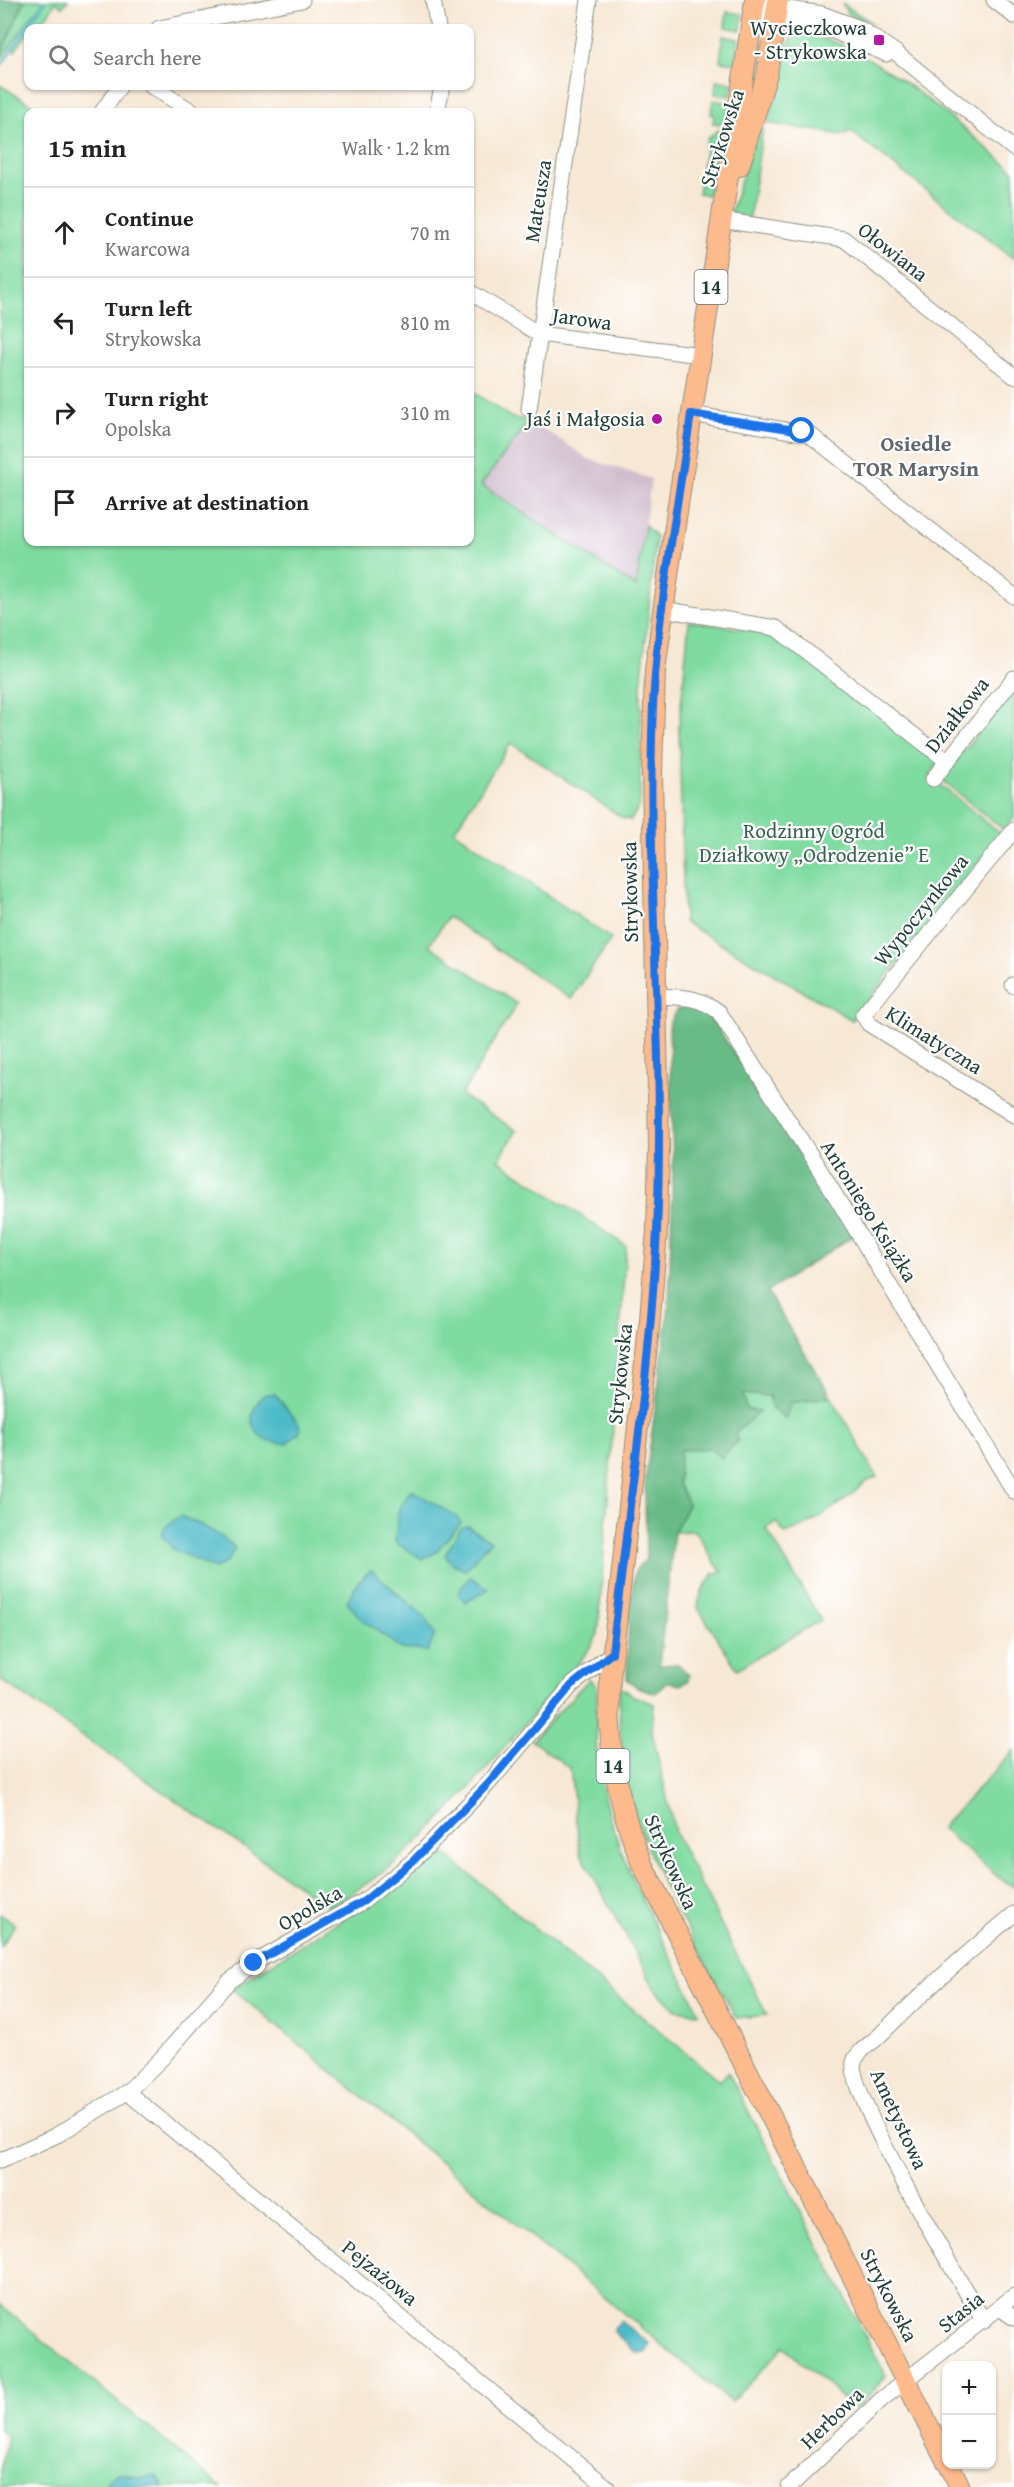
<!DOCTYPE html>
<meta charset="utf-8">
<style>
body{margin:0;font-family:"Gentium Book Plus",serif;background:#f2f2f2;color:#222}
.controls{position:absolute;right:18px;bottom:18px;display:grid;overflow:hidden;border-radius:12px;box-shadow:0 2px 4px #0004}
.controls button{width:54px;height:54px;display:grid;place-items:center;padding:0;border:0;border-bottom:2px solid #e0e0e0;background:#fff;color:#222;font:30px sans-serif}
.stop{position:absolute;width:18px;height:18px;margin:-14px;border:4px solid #1a73e8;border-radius:50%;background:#fff}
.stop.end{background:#1a73e8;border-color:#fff;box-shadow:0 2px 6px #0008}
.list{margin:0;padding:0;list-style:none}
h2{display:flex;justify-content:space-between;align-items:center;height:78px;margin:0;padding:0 24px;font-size:26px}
h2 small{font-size:20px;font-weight:400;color:#767676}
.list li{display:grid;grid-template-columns:39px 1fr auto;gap:18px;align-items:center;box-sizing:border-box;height:90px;padding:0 24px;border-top:2px solid #e0e0e0}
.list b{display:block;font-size:22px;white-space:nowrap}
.list p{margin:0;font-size:20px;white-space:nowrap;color:#767676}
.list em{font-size:20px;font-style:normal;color:#767676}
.icon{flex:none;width:33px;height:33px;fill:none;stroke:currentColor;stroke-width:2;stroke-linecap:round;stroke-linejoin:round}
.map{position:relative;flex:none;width:1014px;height:2487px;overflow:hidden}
.search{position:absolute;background:#fff;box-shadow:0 2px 4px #0004;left:24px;top:24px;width:450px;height:66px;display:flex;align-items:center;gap:15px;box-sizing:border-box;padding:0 21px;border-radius:12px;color:#767676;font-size:22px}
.panel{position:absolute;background:#fff;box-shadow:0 2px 4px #0004;left:24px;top:108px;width:450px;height:438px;border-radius:12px}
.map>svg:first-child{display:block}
.industrial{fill:#d0bdcd}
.green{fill:#80dba1;stroke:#508c6a;stroke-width:1.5}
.forest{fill:#68bb87;stroke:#447c5e;stroke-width:1.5}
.water{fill:#4dbac8;stroke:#367c7e;stroke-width:1.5}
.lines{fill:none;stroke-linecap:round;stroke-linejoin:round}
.stream{stroke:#4dbac8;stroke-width:3}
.minor-casing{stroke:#8b9284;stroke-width:17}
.major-casing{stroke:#8b9284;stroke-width:22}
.minor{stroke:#fff;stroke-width:15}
.major{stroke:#fcba8d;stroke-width:20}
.route{stroke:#1a73e8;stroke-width:8}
.poi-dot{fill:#b5179e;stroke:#fff;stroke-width:2}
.labels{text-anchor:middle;stroke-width:4.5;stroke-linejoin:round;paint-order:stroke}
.shield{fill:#fff;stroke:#627771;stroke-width:1.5}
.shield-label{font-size:20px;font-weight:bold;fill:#1f3d34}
.poi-label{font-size:21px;fill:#1f3d34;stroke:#fff;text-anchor:end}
.street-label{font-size:21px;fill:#1f3d34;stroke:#fff}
.park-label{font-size:21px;fill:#37644f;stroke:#fff}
.neighbourhood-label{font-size:22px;font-weight:bold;fill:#60646c;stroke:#fff}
</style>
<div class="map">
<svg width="1014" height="2487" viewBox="0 0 1014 2487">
<rect width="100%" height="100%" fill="#fff"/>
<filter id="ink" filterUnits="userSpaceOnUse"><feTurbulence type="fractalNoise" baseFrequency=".0167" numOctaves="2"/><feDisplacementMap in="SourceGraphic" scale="12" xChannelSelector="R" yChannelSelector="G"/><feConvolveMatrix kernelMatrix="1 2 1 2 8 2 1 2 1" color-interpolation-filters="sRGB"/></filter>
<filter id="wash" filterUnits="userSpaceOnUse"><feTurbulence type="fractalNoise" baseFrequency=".008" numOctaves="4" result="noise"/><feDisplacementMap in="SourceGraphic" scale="24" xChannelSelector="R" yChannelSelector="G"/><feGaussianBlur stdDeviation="1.35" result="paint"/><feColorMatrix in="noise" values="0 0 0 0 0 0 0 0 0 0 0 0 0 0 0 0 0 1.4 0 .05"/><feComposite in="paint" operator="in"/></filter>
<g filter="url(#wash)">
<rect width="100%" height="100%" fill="#f7e8d5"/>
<polygon class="industrial" points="530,420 589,459 651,479 636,587 480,485"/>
<g class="green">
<polygon points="25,0 44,0 0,60 0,56"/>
<polygon points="47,0 68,0 63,7 56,2 47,16 28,28 28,33 15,51 13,49"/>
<polygon points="842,3 873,24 848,14"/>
<polygon points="727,12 743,14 741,30 725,27"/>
<path d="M795,35C856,28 967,133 1014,171V259L850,131L843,135L767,123L787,45Z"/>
<polygon points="723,36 739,39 736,63 720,61"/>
<polygon points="758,43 763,44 756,94 746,126"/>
<polygon points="716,80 732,83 731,96 715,94"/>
<path d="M0,85L43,112H28V542H470V390L512,418L530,420L481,485L636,587L645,525L656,537L641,687L640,805L631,820L624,819L511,743L454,831L611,939L571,999L448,917L429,945L517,1004L461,1095L517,1131L498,1160L626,1246L598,1634C582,1664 557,1687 535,1712C494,1760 454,1808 408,1851C385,1873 357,1890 330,1907L0,1679Z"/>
<polygon points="713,100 730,103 727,125 713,123 714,115 711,114"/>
<polygon points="758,128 763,128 749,220 730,214"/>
<polygon points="718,130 725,131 723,158 715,182 711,182 708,195 698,193 707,139"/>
<polygon points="689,621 769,633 789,641 940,762 929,776 1001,834 852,1020 684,922 679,727"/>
<polygon points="1014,688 1014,818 1004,830 944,782 943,777"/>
<path d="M743,1394L769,1396L785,1418L789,1403L831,1396L877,1477C860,1483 860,1489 847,1498C828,1512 807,1527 785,1534L776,1522L766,1528L821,1620L737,1669L698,1608C699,1594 706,1584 714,1573L723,1572C708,1559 708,1545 694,1531L674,1532L688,1505L678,1483L680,1450L709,1448L723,1458L735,1433L758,1412L746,1409Z"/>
<path d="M589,1679L597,1686C597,1711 594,1739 598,1764C610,1853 661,1933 699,2013L676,2010L655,1989L580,1852L570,1768L532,1741Z"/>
<path d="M619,1686L634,1696L654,1704L652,1732L675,1833L767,2015L736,2018C702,1954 651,1873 632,1804C622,1764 618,1726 619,1686Z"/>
<polygon points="1014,1750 1014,1887 999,1878 941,1828"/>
<polygon points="445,1854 720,2081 728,2072 886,2376 856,2410 784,2347 731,2402 232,1989"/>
<polygon points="0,1914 15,1925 0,1947"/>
<path d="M0,2305L221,2487H163L162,2482C145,2476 129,2476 112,2476L106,2487H0V2471L7,2438L0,2429Z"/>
</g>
<g class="forest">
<polygon points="0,0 25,0 0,56"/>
<polygon points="689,1005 702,1010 715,1024 853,1236 767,1292 831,1396 790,1403 786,1418 772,1409 769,1396 743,1394 746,1409 759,1412 735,1433 738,1440 722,1458 709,1448 680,1450 678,1483 688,1505 674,1532 659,1665 678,1664 689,1675 688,1681 680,1685 667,1682 656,1693 637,1687 627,1679 629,1612 635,1571 646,1559 645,1483 669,1306 673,1164 669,1024 676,1010"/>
</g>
<g class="water">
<path d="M265,1394H275L299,1424L300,1432L287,1443C255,1445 239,1418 265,1394Z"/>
<polygon points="411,1490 456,1516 461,1523 435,1553 422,1559 395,1542 398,1511"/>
<path d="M180,1516C198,1523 221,1534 235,1548L227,1562L215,1569L174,1550L161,1535L165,1527Z"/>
<polygon points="467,1526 491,1541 465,1570 452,1563 445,1555 461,1528"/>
<polygon points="371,1570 425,1617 435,1634 428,1651 402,1649 361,1619 347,1602 357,1583"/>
<polygon points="470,1577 489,1589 466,1602 459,1595 461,1587"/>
<polygon points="620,2321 650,2344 646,2352 636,2353 613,2331 613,2328"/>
<polygon points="117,2473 138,2477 156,2476 163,2487 106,2487 108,2480"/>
</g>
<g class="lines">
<polyline class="stream" points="0,67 45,0"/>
</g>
</g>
<g filter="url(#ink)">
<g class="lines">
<g class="minor-casing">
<g id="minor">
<polyline points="433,0 438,28"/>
<polyline points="994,0 1014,16"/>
<polyline points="754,4 822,14 859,28 895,52 1014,149"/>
<polyline points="753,17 831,30 886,54"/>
<polyline points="159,28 302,0"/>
<polyline points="151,86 193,112"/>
<polyline points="102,112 120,86"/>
<polyline points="437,112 442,86"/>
<polyline points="721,220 844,239 1014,376"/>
<polyline points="470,292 539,334 700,355"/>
<polyline points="529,409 589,0"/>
<polyline points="691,414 809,434 1014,596"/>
<polyline points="662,609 776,628 947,761"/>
<polyline points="933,779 1014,678"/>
<polyline points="1014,830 863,1015 869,1024 1014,1115"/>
<polyline points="1013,985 1014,986"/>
<path d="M656,996C681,997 699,996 719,1012L818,1167L1014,1491"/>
<polyline points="127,2092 607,2487"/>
<polyline points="0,2161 57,2135 127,2092 161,2059 228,1982 254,1963 364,1901 414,1860 488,1784 572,1685 612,1653"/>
<polyline points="1000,2308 1014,2318"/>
<path d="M984,2321C962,2286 845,2090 854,2062C857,2051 871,2044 879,2036C922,1993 967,1953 1014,1914"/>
<polyline points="789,2487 882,2399 1014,2296"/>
</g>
</g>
<g class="major-casing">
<g id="major">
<path d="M755,0L677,511L655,670L652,772L659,1146L657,1230L650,1319L610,1678C606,1743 617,1803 642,1864L946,2460"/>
<polyline points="739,166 767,74 778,0"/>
<polyline points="949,2464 960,2487"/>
</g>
</g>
<use href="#minor" class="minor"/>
<use href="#major" class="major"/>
</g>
</g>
<g class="lines" filter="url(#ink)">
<path class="route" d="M254,1963L364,1901L414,1860L488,1784L572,1685L612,1653C628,1512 650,1371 657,1230C665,1055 646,880 653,705C658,608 677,510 691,414L802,431"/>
</g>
<g class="poi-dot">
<rect x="873" y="34" width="12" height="12" rx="3"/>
<circle cx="657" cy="419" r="6"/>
</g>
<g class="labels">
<g class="shield">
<rect x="694.5" y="270" width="33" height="34" rx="4.5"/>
<rect x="596.5" y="1749" width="33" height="34" rx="4.5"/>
</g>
<g class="shield-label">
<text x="711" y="294">14</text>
<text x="613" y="1773">14</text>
</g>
<g class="poi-label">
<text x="867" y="35">Wycieczkowa<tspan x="867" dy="24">- Strykowska</tspan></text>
<text x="645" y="426">Jaś i Małgosia</text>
</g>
<g class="street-label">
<text transform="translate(722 138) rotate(-72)" y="7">Strykowska</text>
<text transform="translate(538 201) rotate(-81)" y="7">Mateusza</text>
<text transform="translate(893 252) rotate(38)" y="7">Ołowiana</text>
<text transform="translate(582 319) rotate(8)" y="7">Jarowa</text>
<text transform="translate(957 715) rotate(-52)" y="7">Działkowa</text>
<text transform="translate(630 892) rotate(-91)" y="7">Strykowska</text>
<text transform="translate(921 910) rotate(-51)" y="7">Wypoczynkowa</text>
<text transform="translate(934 1040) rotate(32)" y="7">Klimatyczna</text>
<text transform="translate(869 1211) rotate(58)" y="7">Antoniego Książka</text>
<text transform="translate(620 1374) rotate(-84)" y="7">Strykowska</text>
<text transform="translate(671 1862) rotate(66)" y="7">Strykowska</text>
<text transform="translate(310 1908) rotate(-30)" y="7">Opolska</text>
<text transform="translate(899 2119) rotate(65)" y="7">Ametystowa</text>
<text transform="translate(380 2273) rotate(39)" y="7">Pejzażowa</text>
<text transform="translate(889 2295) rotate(63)" y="7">Strykowska</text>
<text transform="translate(961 2312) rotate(-39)" y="7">Stasia</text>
<text transform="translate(832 2418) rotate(-44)" y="7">Herbowa</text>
</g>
<g class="park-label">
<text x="814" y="838">Rodzinny Ogród<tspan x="814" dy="24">Działkowy „Odrodzenie” E</tspan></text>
</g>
<g class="neighbourhood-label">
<text x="916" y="451">Osiedle<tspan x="916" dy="25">TOR Marysin</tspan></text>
</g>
</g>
</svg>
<div class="controls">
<button>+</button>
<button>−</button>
</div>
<div class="stop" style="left:802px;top:431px"></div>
<div class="stop end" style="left:254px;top:1963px"></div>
<div class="search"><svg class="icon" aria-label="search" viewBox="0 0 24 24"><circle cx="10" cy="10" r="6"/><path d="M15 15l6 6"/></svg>Search here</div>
<section class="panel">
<h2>15 min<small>Walk · 1.2 km</small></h2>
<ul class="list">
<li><svg class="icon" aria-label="ahead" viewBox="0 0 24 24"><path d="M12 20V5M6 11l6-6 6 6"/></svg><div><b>Continue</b><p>Kwarcowa</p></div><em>70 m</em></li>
<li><svg class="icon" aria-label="left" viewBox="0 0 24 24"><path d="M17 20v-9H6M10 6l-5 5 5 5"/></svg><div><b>Turn left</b><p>Strykowska</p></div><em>810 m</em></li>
<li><svg class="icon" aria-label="right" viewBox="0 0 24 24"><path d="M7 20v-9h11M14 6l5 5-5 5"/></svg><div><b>Turn right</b><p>Opolska</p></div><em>310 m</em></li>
<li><svg class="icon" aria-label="arrive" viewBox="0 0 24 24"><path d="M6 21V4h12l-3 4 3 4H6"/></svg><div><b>Arrive at destination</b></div></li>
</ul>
</section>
</div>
